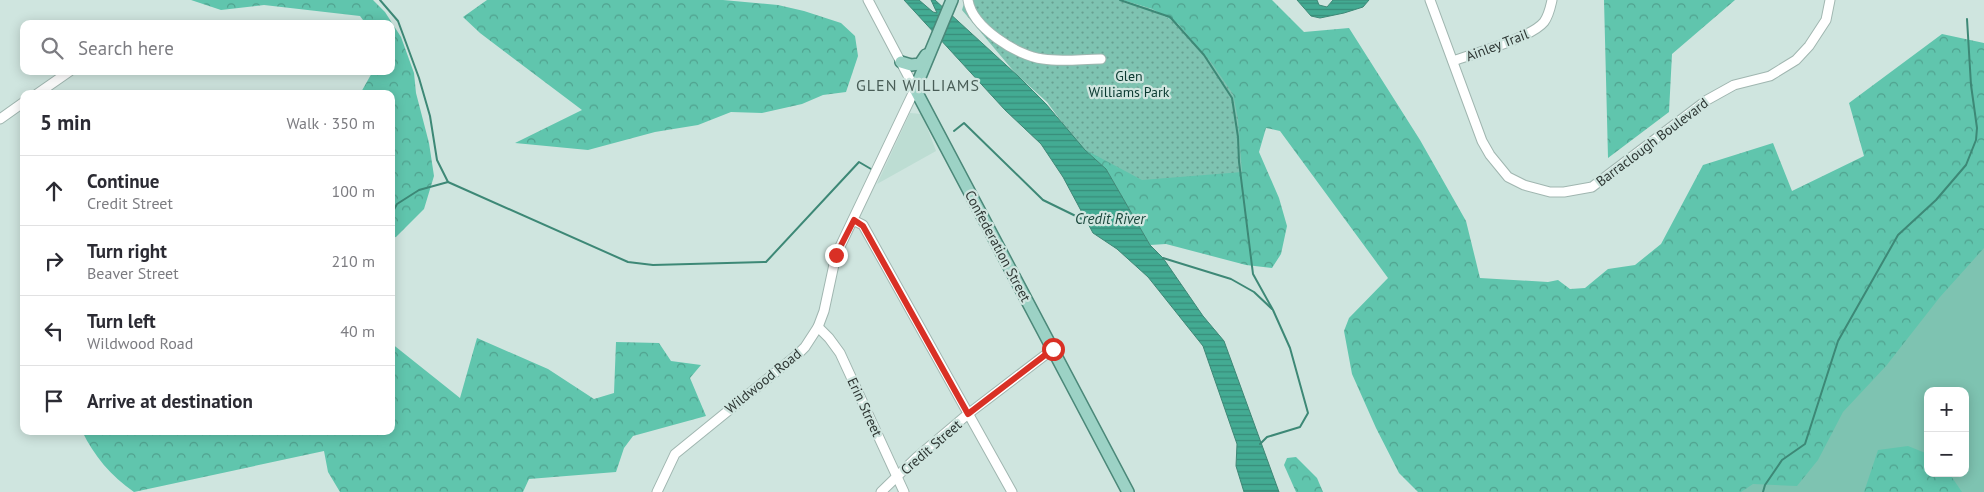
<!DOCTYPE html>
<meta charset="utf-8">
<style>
body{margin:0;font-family:"PT Sans",sans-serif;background:#f2f2f3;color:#2b2b33}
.controls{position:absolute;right:15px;bottom:15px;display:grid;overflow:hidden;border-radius:10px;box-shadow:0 2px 12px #0003}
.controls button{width:45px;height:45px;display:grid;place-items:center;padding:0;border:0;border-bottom:1px solid #e1e1e2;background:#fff;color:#2b2b33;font:25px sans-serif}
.stop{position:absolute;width:15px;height:15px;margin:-11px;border:4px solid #d93025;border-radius:50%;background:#fff}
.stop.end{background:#d93025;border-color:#fff;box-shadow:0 1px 5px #0008}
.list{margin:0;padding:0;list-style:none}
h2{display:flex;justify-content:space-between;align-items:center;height:65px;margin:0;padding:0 20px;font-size:21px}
h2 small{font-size:16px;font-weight:400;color:#7c7c81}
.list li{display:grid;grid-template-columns:32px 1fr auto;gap:15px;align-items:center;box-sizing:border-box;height:70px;padding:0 20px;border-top:1px solid #e1e1e2}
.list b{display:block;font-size:19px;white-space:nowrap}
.list p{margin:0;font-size:16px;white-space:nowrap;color:#7c7c81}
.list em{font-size:16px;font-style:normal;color:#7c7c81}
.icon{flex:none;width:28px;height:28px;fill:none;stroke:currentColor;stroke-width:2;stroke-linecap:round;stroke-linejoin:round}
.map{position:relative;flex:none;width:1984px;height:492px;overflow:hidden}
.search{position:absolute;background:#fff;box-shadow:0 2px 12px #0003;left:20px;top:20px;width:375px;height:55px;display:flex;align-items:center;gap:12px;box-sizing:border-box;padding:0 18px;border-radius:10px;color:#7c7c81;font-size:19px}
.panel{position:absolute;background:#fff;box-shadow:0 2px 12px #0003;left:20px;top:90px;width:375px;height:345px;border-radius:10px}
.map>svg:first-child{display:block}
.built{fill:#bdddd3}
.green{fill:#7ec3b1;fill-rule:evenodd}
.forest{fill:url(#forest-crowns)}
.park{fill:url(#park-dots)}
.water{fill:url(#water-rules);stroke:#3d8876}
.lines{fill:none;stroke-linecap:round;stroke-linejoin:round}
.stream{stroke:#3d8876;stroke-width:2}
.minor-casing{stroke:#a0b6b0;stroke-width:11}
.major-casing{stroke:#4b8879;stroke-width:14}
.minor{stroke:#fff;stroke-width:9}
.major{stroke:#9cd2c5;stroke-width:11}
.route{stroke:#d93025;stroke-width:6}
.labels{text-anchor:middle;stroke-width:4.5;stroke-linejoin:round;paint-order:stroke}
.street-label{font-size:14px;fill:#2e3734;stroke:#cfe5df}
.park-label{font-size:14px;fill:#0a3930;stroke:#cfe5df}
.water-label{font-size:15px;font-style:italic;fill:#1b483d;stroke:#cfe5df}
.quarter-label{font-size:16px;letter-spacing:1px;fill:#495d57;stroke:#cfe5df}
</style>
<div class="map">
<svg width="1984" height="492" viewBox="0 0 1984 492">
<defs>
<pattern id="forest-crowns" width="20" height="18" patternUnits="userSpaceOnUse" patternTransform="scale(1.25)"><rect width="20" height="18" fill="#60c5ad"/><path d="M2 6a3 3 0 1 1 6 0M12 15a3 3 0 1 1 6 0" fill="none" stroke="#50a18e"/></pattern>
<pattern id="park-dots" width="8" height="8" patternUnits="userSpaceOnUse" patternTransform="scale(1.25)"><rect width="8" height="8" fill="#7ec3b1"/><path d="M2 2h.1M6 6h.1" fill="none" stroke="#689f91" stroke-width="1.8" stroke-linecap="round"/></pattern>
<pattern id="water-rules" width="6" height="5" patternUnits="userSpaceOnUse" patternTransform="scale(1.25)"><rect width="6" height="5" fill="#43ab93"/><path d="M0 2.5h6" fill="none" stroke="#388c79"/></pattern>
</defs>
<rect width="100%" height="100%" fill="#cfe5df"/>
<polygon class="built" points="910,113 922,114 936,151 877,184"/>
<path class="green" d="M1984,226V492H1597ZM1928,391H1965V473H1928Z"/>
<g class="forest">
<polygon points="191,0 373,0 385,12 401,37 414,73 416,93 429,143 434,176 424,209 396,237 391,238 391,94 360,94 373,71 391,71 391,24 366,24 360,16 264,5 221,10"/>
<polygon points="487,0 723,0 778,5 804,11 841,23 855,36 858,56 846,92 823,95 802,104 762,113 731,112 698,125 655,132 588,150 515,143 582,110 480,33 463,17"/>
<polygon points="1122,0 1272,0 1304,32 1349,28 1420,140 1466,221 1480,278 1548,282 1558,280 1570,289 1585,288 1608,269 1635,265 1661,244 1703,165 1773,143 1792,191 1864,156 1849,103 1942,34 1984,43 1984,248 1940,297 1886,366 1843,412 1818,460 1797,486 1753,484 1741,492 1418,492 1399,473 1376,428 1352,374 1344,331 1349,318 1388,278 1280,131 1266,128 1259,152 1279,198 1287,226 1281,254 1272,268 1246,265 1166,244 1150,245 1106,169 1085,150 1109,148 1203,110 1195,44 1178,24 1152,9"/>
<polygon points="1604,0 1735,0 1672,54 1669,112 1608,158"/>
<path d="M477,338L548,369L594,399L614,393L616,342L659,343L671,361L701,365L690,378L706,416L633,436L624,448L616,472L529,479L523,492H340L328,472L324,451L134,492C111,476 94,456 82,431H391V343L460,398Z"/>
<polygon points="1908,446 1928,454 1928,473 1949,473 1962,492 1864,492 1878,450"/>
<polygon points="1296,457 1317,478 1323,492 1296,492 1284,465 1287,458"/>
</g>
<polygon class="park" points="965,0 1122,0 1152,9 1178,24 1211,62 1233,94 1238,119 1242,172 1142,180 1080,147 1047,102 1016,74 962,10"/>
<g class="water">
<polygon points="904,0 919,0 933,12 937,13 931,0 935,0 1018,76 1046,104 1085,150 1106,169 1150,245 1163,258 1203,316 1224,341 1279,492 1244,492 1236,466 1237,444 1203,346 1148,277 1117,249 1093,233 1063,177 1041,144 1005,110"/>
<polygon points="1297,0 1317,0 1319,5 1327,7 1333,0 1369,0 1363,7 1344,13 1320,18 1311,16"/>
</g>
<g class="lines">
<g class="stream">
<polyline points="380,0 398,21 419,78 430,116 437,160 448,182"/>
<polyline points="1120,0 1170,17 1204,55 1232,98 1238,137 1239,162 1253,274 1273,310 1290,348 1308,413 1300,427 1267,437 1260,444"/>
<polyline points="954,131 964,123 1043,200 1088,222"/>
<polyline points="391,215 397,204 419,190 448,182 628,262 653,265 766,262 859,162 871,169"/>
<polyline points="1163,258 1231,279 1254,292 1272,309"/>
<polyline points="1763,492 1765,485 1782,460 1805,444 1838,341 1898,235 1936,200 1966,165 1976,140 1977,128 1971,85 1967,19"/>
</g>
<g class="minor-casing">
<g id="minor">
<path d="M968,0C972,27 1017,56 1043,59C1062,62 1082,59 1101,59"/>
<polyline points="1430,0 1482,141 1490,155 1508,177 1524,185 1550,192 1564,192 1592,187 1707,100 1734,85 1770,76 1796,60 1809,46 1826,20 1830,0"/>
<path d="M1453,61C1475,53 1531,38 1544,22C1549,15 1550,9 1552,0"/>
<polyline points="37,94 70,71"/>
<polyline points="0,119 24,102"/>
<polyline points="853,220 863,225 868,234 1012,492"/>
<polyline points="818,327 829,338 840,353 904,492"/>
<polyline points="657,492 675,454 798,354 805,347 818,327 824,311 836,255 915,89 868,0"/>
<polyline points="881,492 916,458 968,414 1053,349"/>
</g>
</g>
<g class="major-casing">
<g id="major">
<polyline points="952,0 915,89 1128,492"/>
<polyline points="901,62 911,65 920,64 926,55"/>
</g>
</g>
<use href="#minor" class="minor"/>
<use href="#major" class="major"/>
</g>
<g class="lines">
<polyline class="route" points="836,255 854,220 863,226 968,414 1053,349"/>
</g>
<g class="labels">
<g class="street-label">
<text transform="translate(1497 45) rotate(-21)" y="5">Ainley Trail</text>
<text transform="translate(1652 142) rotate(-37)" y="5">Barraclough Boulevard</text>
<text transform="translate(998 246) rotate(62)" y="5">Confederation Street</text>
<text transform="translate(763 381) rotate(-39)" y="5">Wildwood Road</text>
<text transform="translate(865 407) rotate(65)" y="5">Erin Street</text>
<text transform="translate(931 447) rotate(-41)" y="5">Credit Street</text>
</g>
<g class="park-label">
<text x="1129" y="81">Glen<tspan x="1129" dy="16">Williams Park</tspan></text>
</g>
<g class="water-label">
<text x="1110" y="224">Credit River</text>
</g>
<g class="quarter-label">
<text x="918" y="91">GLEN WILLIAMS</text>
</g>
</g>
</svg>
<div class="controls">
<button>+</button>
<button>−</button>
</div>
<div class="stop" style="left:1053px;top:349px"></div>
<div class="stop end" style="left:836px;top:255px"></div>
<div class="search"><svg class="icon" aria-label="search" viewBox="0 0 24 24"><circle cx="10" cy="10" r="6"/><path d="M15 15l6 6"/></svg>Search here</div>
<section class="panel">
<h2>5 min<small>Walk · 350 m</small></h2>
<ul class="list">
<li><svg class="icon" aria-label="ahead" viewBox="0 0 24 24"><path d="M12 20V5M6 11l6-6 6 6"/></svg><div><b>Continue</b><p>Credit Street</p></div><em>100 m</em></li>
<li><svg class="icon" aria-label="right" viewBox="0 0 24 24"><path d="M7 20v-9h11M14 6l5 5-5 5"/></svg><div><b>Turn right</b><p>Beaver Street</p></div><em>210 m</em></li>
<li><svg class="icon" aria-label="left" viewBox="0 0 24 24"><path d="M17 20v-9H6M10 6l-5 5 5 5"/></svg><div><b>Turn left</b><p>Wildwood Road</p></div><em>40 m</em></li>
<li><svg class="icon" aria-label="arrive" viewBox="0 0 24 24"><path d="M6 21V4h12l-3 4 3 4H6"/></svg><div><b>Arrive at destination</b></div></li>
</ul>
</section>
</div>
